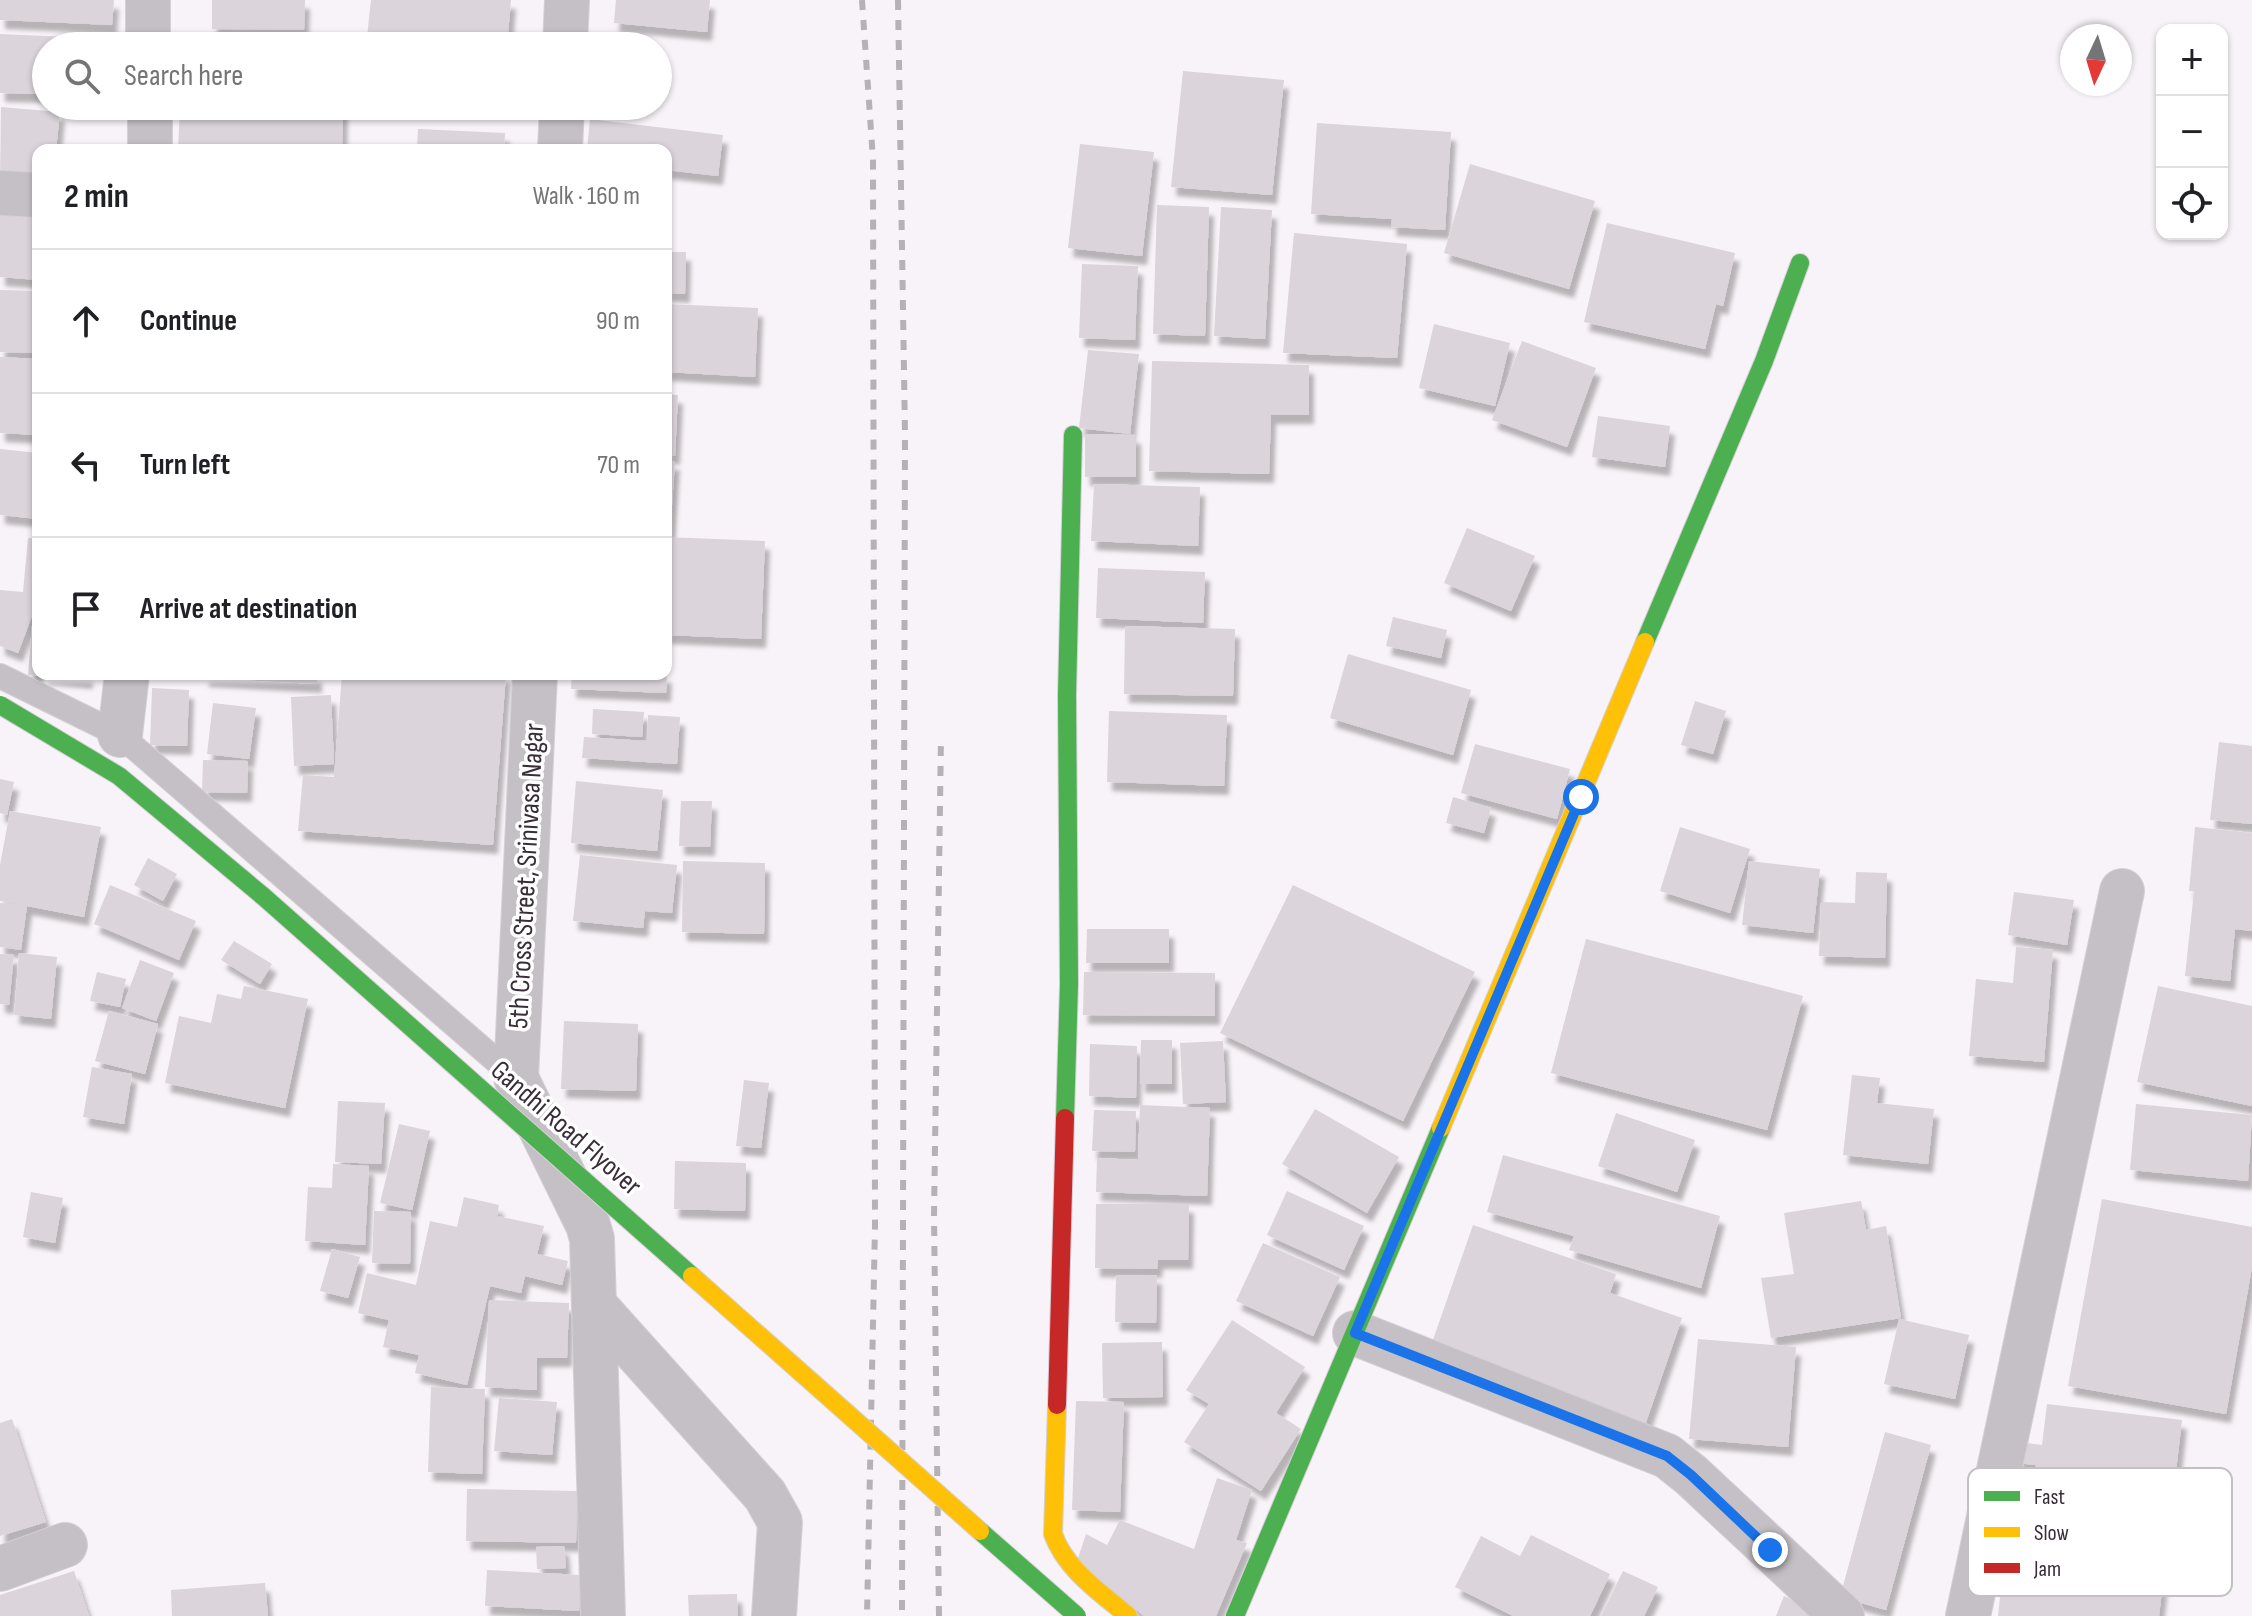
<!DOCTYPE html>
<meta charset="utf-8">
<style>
body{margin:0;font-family:"Sofia Sans Condensed",sans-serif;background:#f2f2f2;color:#202124}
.controls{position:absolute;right:24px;top:24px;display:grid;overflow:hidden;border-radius:16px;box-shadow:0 2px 6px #0004}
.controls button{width:72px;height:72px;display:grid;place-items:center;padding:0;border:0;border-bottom:2px solid #e0e0e0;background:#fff;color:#202124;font:40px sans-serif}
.compass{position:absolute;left:2060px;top:24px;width:72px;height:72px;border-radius:50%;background:#fff;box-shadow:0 2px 6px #0004;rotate:184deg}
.stop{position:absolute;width:24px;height:24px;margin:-18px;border:6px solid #1a73e8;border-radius:50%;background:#fff}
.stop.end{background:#1a73e8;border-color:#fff;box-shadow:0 2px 8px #0008}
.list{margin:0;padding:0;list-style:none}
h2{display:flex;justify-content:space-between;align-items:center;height:104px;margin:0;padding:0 32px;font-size:34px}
h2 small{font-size:26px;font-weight:400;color:#757577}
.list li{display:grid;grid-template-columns:52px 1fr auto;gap:24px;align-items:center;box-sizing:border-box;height:144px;padding:0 32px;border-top:2px solid #e0e0e0}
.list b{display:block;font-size:30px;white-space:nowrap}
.list em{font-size:26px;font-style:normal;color:#757577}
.icon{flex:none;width:44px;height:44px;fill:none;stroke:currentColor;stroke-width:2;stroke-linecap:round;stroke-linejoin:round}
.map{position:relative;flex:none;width:2252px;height:1616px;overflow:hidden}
.search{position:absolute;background:#fff;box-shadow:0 2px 6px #0004;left:32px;top:32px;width:640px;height:88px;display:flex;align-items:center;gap:20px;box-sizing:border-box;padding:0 28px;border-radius:44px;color:#757577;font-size:30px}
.panel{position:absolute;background:#fff;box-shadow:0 2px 6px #0004;left:32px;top:144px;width:640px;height:536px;border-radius:16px}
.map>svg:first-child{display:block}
.building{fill:#dbd4db;filter:url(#shadow)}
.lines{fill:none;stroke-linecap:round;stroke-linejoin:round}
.lane-casing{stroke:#d5d0d5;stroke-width:26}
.street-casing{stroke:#d5d0d5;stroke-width:46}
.fast-casing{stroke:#d5d0d5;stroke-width:20}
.slow-casing{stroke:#d5d0d5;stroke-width:20}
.jam-casing{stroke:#d5d0d5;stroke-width:20}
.lane{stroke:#c4c0c5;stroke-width:24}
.street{stroke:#c4c0c5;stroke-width:44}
.fast{stroke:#4caf50;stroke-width:18}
.slow{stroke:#ffc107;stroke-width:18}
.jam{stroke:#c62828;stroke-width:18}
.rail{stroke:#b5b1b5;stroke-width:6;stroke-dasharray:10 10;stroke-linecap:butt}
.fast-bridge-casing{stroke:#d5d0d5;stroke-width:20;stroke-linecap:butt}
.slow-bridge-casing{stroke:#d5d0d5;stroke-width:20;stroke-linecap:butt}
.fast-bridge{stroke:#4caf50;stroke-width:18}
.slow-bridge{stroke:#ffc107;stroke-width:18}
.route{stroke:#1a73e8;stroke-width:10}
.labels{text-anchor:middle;stroke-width:7;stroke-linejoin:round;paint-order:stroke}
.street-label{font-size:28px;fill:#382d38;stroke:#fff}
.key{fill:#fff;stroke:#c3c0c3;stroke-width:2}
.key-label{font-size:22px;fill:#382d38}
</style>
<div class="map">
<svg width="2252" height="1616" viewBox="0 0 2252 1616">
<defs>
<filter id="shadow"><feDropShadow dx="5" dy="9" stdDeviation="2" flood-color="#0004"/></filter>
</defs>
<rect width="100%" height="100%" fill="#f8f3f8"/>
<g class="building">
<polygon points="0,0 114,0 112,25 0,20"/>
<polygon points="212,0 305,0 304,30 212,29"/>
<polygon points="371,0 511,0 507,46 366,46"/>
<polygon points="616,0 710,0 707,32 614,23"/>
<polygon points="0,34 92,38 92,46 46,46 46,94 0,93"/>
<polygon points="203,40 279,44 279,46 202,46"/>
<polygon points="1183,71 1284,80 1272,195 1171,187"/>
<polygon points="180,106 343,108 342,150 178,150"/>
<polygon points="1,107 60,112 56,150 38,150 38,186 0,182"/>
<polygon points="590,119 723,135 718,176 666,170 666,150 587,150"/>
<polygon points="1317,123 1451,132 1445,230 1391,227 1392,219 1311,214"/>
<polygon points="418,129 505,133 504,150 417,150"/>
<polygon points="1080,144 1154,152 1142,256 1068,248"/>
<polygon points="1470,164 1595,201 1569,289 1444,253"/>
<polygon points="1157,205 1209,207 1205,336 1153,334"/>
<polygon points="1221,207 1272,210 1265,339 1214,336"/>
<polygon points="0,209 38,212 38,280 0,277"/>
<polygon points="1607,223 1735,253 1723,306 1716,304 1705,349 1584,322"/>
<polygon points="1294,233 1407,244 1397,358 1283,353"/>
<polygon points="666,252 686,252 685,294 666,293"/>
<polygon points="1082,264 1138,266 1135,340 1079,338"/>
<polygon points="0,290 38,291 38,353 0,352"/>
<polygon points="666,304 758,308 755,377 666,372"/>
<polygon points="1434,324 1510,343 1495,406 1419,388"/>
<polygon points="1522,341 1596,368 1567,447 1492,420"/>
<polygon points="1088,350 1139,354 1130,434 1079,428"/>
<polygon points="0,357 38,359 38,435 0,433"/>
<polygon points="1152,361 1309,365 1309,415 1271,415 1269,474 1149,471"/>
<polygon points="666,394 678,395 675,456 666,455"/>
<polygon points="1598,416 1670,426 1665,467 1592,457"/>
<polygon points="1085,434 1136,435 1136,477 1085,477"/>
<polygon points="0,449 38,453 38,519 0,515"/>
<polygon points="666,461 675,461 670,534 666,534"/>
<polygon points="1094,484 1200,487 1198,546 1091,541"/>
<polygon points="1467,528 1535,556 1511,611 1444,583"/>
<polygon points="666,537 765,541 761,639 666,635"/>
<polygon points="28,538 38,539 38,676 28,675 33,613 18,653 0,646 0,590 23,592"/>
<polygon points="1098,568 1205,572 1203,623 1096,618"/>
<polygon points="1393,617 1447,630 1441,658 1386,646"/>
<polygon points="1125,626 1235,629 1233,696 1124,694"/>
<polygon points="1348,654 1471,690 1453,755 1330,718"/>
<polygon points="43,674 88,674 88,680 43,676"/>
<polygon points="204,674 317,674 317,684 204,678"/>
<polygon points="342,674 506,674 493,845 298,831 303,775 334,777"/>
<polygon points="572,674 667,674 666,693 571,689"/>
<polygon points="152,688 189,690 187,746 150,745"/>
<polygon points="331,695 334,764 294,766 291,697"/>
<polygon points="1695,701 1726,711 1713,754 1681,745"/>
<polygon points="213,703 256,708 249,759 207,754"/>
<polygon points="593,709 644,712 642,737 592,734"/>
<polygon points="1109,711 1227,715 1224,786 1107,782"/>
<polygon points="648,715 680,717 677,764 582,758 584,737 647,741"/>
<polygon points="2219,742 2252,746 2252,824 2210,820"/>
<polygon points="1475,744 1570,769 1557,819 1461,793"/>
<polygon points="203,760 248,761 247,793 202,792"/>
<polygon points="0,779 14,782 7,815 0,813"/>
<polygon points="576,781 663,790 657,851 571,843"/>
<polygon points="1453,797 1491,808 1484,833 1446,823"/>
<polygon points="681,801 712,801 710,847 679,846"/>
<polygon points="10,811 101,827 84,917 27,906 21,950 0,947 0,903 18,904 0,901 0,865"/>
<polygon points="1680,827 1750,849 1730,913 1660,891"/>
<polygon points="2195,827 2252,833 2252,931 2235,929 2230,981 2185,976 2194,891 2189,891"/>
<polygon points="580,855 677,865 672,913 645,911 643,928 573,921"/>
<polygon points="148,858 177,874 163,901 134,885"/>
<polygon points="683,861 765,863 764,934 682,932"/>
<polygon points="1749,861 1820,869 1813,933 1742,925"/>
<polygon points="1856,872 1887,873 1885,958 1819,956 1821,902 1855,903"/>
<polygon points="110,885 196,921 179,960 94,924"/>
<polygon points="1293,885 1475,972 1403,1121 1220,1033"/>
<polygon points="2014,892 2074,900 2067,945 2008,935"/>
<polygon points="1087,929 1169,929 1169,963 1086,963"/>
<polygon points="1586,939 1803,996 1767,1130 1551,1073"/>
<polygon points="234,941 272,964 260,984 221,960"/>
<polygon points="2016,947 2053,950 2044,1062 1969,1056 1976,979 2013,983"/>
<polygon points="19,953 57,957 51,1019 14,1015"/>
<polygon points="0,954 14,955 9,1005 0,1004"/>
<polygon points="140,960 174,973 156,1021 122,1008"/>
<polygon points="97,972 126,979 120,1007 90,1001"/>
<polygon points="1084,972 1215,973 1215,1016 1083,1015"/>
<polygon points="244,986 308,999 285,1108 165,1083 179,1016 211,1023 217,994 241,999"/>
<polygon points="2158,986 2252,1006 2252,1106 2137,1082"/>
<polygon points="109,1011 158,1024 145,1074 95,1061"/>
<polygon points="564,1021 638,1024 636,1091 561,1089"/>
<polygon points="1141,1040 1172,1040 1172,1084 1140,1084"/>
<polygon points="1223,1041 1226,1102 1183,1104 1180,1043"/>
<polygon points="1090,1044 1137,1046 1136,1098 1089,1096"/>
<polygon points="92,1067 132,1074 124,1124 83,1117"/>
<polygon points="1852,1075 1880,1078 1877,1103 1934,1109 1928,1164 1843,1155"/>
<polygon points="744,1080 769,1083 761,1148 736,1146"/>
<polygon points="338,1101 385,1103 381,1164 335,1162"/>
<polygon points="2136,1104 2252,1115 2248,1181 2130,1170"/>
<polygon points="1140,1105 1210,1108 1207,1196 1096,1192 1097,1158 1138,1160"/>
<polygon points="1315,1109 1399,1157 1367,1213 1282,1164"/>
<polygon points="1094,1110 1136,1111 1135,1152 1092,1151"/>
<polygon points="1616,1113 1695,1140 1677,1192 1598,1166"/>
<polygon points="399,1124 430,1131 412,1210 380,1203"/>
<polygon points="1503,1155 1720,1216 1701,1288 1569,1250 1574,1236 1487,1212"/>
<polygon points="675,1161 746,1163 745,1211 674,1209"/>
<polygon points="333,1164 369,1166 365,1245 305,1241 308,1187 332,1188"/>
<polygon points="1287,1191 1364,1226 1344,1270 1267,1235"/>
<polygon points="31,1192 63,1198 55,1243 23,1237"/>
<polygon points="464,1197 499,1205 497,1216 544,1226 537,1254 568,1261 562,1285 525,1276 521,1293 490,1286 467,1385 415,1373 419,1355 383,1347 389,1320 358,1313 367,1273 416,1285 430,1221 457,1227"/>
<polygon points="2102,1199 2252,1227 2252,1267 2226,1414 2068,1386"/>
<polygon points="1861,1201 1866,1230 1886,1226 1901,1318 1771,1338 1761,1278 1794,1274 1784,1213"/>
<polygon points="1096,1204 1189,1204 1188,1260 1158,1260 1157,1269 1095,1268"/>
<polygon points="374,1211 411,1212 410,1264 372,1263"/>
<polygon points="1473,1225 1616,1274 1610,1293 1682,1318 1643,1431 1427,1357"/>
<polygon points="1263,1243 1340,1277 1313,1336 1236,1301"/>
<polygon points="332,1249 360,1257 348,1298 320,1291"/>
<polygon points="1116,1275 1157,1275 1156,1323 1115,1322"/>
<polygon points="489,1300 569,1303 567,1358 537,1358 537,1390 485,1387"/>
<polygon points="1899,1319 1969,1335 1955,1399 1884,1384"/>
<polygon points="1232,1320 1305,1367 1276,1413 1301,1429 1261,1491 1184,1442 1209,1404 1186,1390"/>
<polygon points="1698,1339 1796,1347 1788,1447 1689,1439"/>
<polygon points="1162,1342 1163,1397 1103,1398 1102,1343"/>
<polygon points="431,1387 485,1389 482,1474 428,1472"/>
<polygon points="499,1398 557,1402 552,1455 494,1451"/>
<polygon points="1076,1401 1124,1402 1120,1512 1072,1510"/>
<polygon points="2047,1404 2182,1420 2159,1616 1998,1616 2001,1587 2022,1589 2036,1465 2016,1463 2019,1442 2042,1445"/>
<polygon points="12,1419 46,1522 0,1536 0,1423"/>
<polygon points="1885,1432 1931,1445 1886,1610 1840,1597"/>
<polygon points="1217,1478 1252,1490 1236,1540 1247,1543 1216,1616 1144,1616 1077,1561 1086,1534 1107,1545 1120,1520 1194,1549"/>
<polygon points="467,1489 577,1491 576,1543 466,1541"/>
<polygon points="1531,1535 1610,1574 1590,1616 1513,1616 1455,1587 1481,1536 1520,1556"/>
<polygon points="564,1546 566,1568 537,1569 536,1547"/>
<polygon points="487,1570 581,1575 579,1611 485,1606"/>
<polygon points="74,1571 89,1616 0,1616 0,1595"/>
<polygon points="1623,1571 1658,1587 1644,1616 1601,1616"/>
<polygon points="265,1583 268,1616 172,1616 171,1590"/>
<polygon points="737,1594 738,1616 689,1616 688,1595"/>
<polygon points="1784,1596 1828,1616 1776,1616"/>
</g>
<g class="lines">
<g class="lane-casing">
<polyline id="lane" points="0,676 120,735 516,1078"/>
</g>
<g class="street-casing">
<g id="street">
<polyline points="148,0 148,46"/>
<polyline points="565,46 567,0"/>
<polyline points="150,106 150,150"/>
<polyline points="560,150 562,106"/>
<polyline points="0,193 38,195"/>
<polyline points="535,674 516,1078 588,1225 592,1239 603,1616"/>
<polyline points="120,735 127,674"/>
<polyline points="595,1306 765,1495 780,1522 774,1616"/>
<polyline points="1355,1333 1667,1456 1691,1475 1842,1616"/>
<polyline points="0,1569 65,1545"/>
<polyline points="1968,1616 2122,891"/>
</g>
</g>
<g class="fast-casing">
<g id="fast">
<polyline points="1645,642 1764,361 1800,263"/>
<polyline points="1065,1118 1069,984 1067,695 1073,435"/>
<polyline points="1235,1616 1441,1128"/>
</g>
</g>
<g class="slow-casing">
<g id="slow">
<polyline points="1441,1128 1645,642"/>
<path d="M1057,1405L1053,1534C1066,1570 1100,1592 1128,1616"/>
</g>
</g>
<g class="jam-casing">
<polyline id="jam" points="1057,1405 1065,1118"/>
</g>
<use href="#lane" class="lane"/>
<use href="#street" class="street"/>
<use href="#fast" class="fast"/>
<use href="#slow" class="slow"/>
<use href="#jam" class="jam"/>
<g class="rail">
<polyline points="862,0 873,160 875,1226 867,1616"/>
<polyline points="898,0 905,433 902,1616"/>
<polyline points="939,1616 934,1216 941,737"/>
</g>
<g class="fast-bridge-casing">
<g id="fast-bridge">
<polyline points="0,705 119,776 264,897 692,1276"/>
<polyline points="980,1531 1077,1616"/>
</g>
</g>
<g class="slow-bridge-casing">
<polyline id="slow-bridge" points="692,1276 980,1531"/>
</g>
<use href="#fast-bridge" class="fast-bridge"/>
<use href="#slow-bridge" class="slow-bridge"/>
</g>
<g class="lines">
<polyline class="route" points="1581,797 1355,1333 1667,1456 1691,1475 1770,1550"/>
</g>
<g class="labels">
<g class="street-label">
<text transform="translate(525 876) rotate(-87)" y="10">5th Cross Street, Srinivasa Nagar</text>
<text transform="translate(567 1127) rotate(41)" y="10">Gandhi Road Flyover</text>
</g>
</g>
<rect x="1968" y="1468" width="264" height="128" rx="12" class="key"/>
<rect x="1984" y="1491" width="36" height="10" fill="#4caf50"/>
<rect x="1984" y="1527" width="36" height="10" fill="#ffc107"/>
<rect x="1984" y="1563" width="36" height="10" fill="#c62828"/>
<g class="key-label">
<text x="2034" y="1504">Fast</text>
<text x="2034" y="1540">Slow</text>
<text x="2034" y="1576">Jam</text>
</g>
</svg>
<div class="controls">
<button>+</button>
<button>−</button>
<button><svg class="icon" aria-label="locate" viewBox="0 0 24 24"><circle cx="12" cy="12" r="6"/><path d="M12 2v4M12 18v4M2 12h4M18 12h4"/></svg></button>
</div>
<svg class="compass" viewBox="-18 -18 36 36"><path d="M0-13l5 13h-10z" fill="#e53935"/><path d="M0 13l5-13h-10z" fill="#757577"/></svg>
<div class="stop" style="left:1581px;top:797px"></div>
<div class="stop end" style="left:1770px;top:1550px"></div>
<div class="search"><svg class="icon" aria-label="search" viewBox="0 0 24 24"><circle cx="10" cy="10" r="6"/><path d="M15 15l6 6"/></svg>Search here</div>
<section class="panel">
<h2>2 min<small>Walk · 160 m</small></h2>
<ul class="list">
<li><svg class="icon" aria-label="ahead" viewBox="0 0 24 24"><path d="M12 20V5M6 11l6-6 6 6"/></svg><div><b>Continue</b></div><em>90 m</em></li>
<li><svg class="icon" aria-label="left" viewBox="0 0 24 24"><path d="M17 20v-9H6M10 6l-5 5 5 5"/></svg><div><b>Turn left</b></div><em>70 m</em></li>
<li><svg class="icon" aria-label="arrive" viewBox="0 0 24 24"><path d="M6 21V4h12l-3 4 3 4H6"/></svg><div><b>Arrive at destination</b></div></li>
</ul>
</section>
</div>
